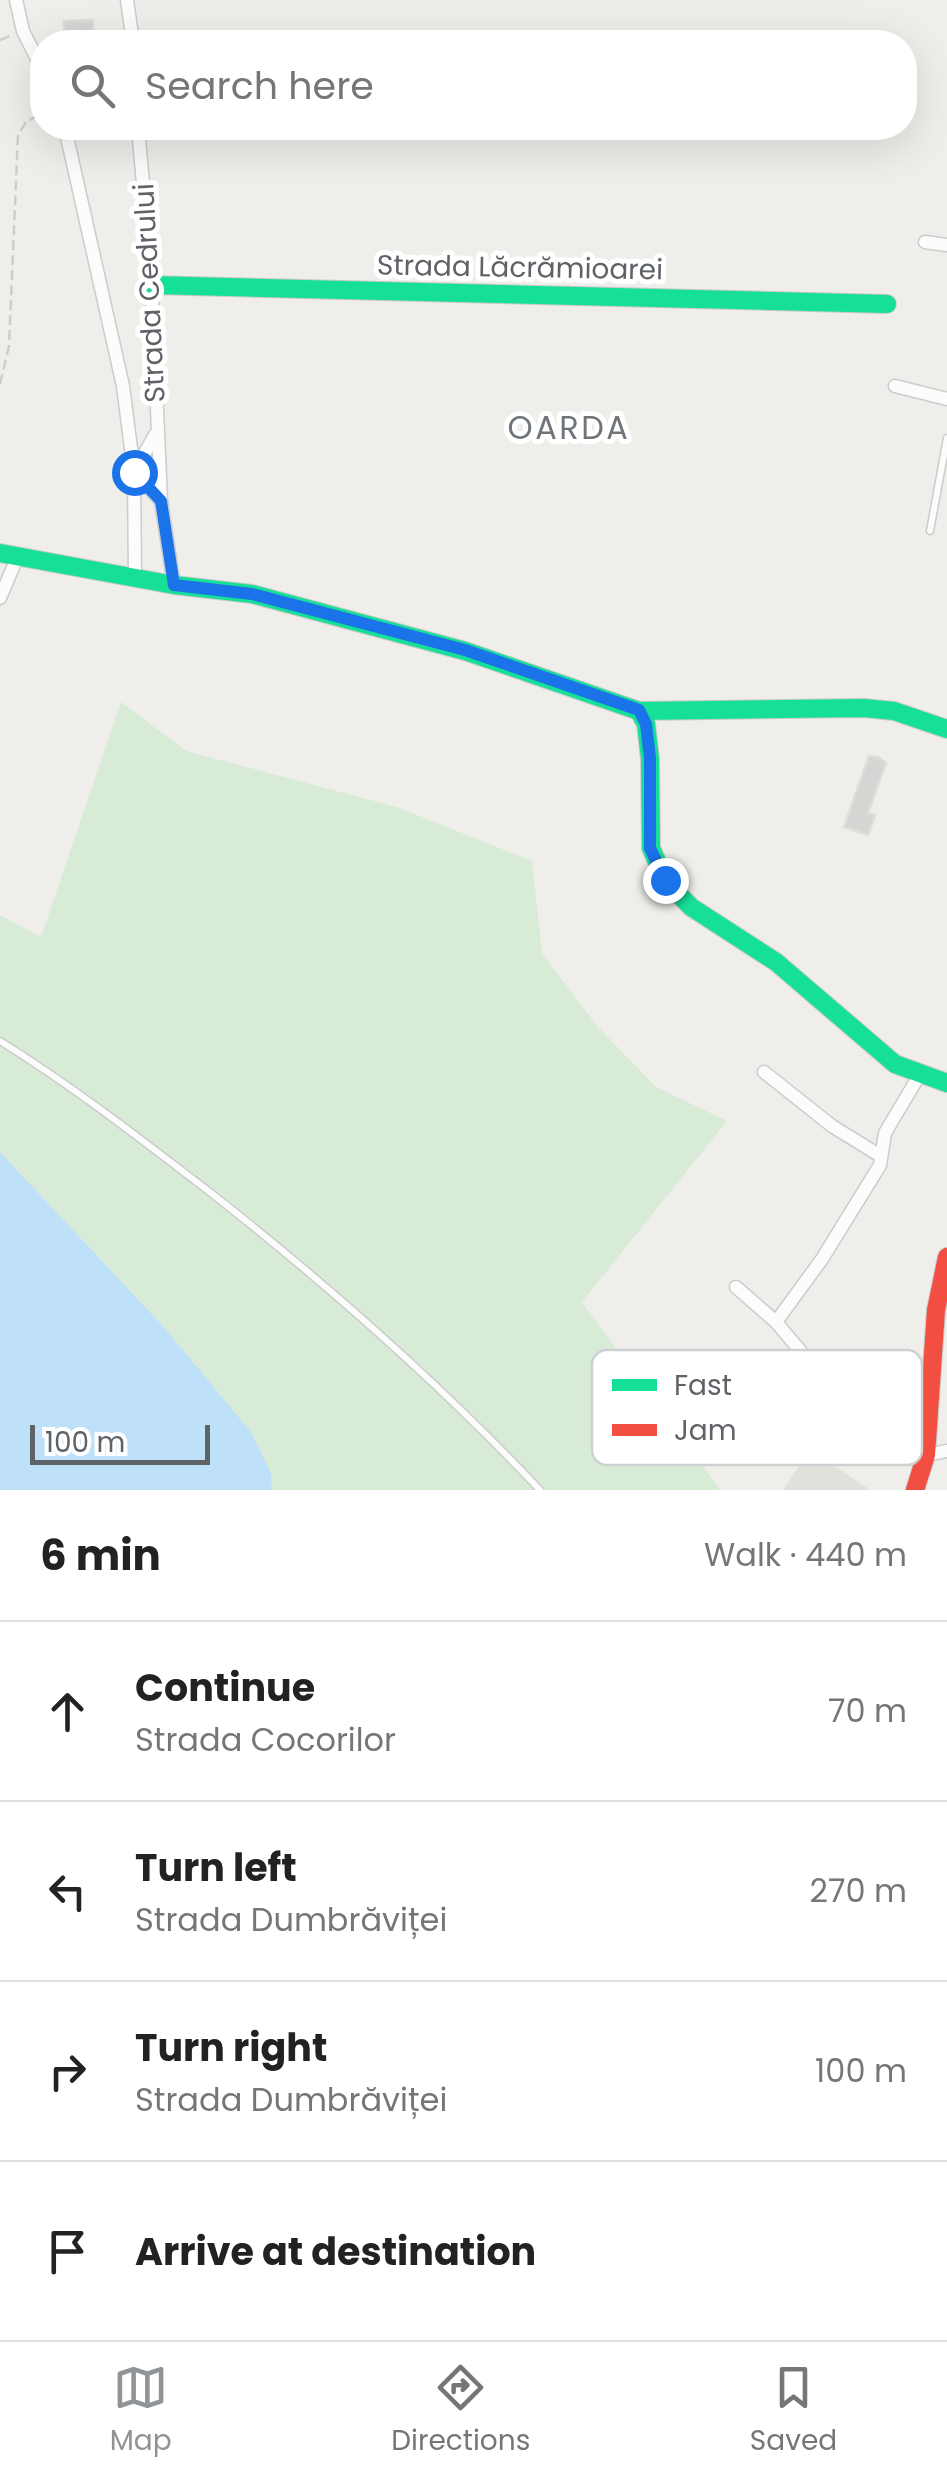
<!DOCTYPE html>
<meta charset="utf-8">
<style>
body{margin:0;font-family:Poppins,sans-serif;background:#f2f2f2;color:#222}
.scale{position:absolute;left:30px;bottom:25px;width:180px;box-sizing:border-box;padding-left:10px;border:5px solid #5f6368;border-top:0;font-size:28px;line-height:35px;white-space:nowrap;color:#5f6368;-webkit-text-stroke:8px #fff;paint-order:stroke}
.stop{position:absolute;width:30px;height:30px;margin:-22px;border:8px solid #1a73e8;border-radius:50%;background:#fff}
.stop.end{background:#1a73e8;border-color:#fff;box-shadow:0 2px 10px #0008}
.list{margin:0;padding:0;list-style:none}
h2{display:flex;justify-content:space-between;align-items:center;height:130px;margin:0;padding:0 40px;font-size:42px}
h2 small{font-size:32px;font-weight:400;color:#767676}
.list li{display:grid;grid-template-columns:65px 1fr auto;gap:30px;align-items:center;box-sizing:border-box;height:180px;padding:0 40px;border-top:2px solid #e0e0e0}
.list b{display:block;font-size:38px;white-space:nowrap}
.list p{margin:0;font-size:32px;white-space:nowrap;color:#767676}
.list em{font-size:32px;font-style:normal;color:#767676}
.icon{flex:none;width:55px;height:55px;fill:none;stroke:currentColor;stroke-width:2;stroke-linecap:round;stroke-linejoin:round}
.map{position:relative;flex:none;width:947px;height:1490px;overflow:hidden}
.search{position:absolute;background:#fff;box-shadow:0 10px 40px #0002;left:30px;right:30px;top:30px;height:110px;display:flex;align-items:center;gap:25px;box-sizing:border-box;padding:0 35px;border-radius:40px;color:#767676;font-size:38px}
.sheet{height:850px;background:#fff}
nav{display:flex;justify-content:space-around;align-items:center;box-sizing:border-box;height:140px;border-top:2px solid #e0e0e0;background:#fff;font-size:28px;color:#767676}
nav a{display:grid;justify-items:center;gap:5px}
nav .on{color:#919496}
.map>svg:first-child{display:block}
.education{fill:#e2e0da}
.green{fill:#d8ebd6}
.water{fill:#bfe0f9}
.building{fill:#d6d5d3;stroke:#deddd9;stroke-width:2.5}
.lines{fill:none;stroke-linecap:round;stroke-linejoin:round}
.lane-casing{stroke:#cbcccc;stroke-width:9}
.street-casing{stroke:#cbcccc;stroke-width:15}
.fast-casing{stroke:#cacacb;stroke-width:20}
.jam-casing{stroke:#cacacb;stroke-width:20}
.path{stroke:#cacfcc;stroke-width:2.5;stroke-dasharray:10 5;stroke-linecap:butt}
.lane{stroke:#fdfcfc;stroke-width:6}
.street{stroke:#fdfcfc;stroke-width:12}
.fast{stroke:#16e098;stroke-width:18}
.jam{stroke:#f24e42;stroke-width:18}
.route{stroke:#1a73e8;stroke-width:12}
.labels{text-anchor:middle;stroke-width:10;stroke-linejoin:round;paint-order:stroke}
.street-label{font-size:28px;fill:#5f6368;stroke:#fff}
.quarter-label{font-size:32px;letter-spacing:2.5px;fill:#70757a;stroke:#fff}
.key{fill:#fff;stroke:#cfd0d2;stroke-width:2.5}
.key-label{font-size:28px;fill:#5f6368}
</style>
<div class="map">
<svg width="947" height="1490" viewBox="0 0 947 1490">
<rect width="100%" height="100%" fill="#efeeea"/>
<polygon class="education" points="810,1450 870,1490 783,1490"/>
<polygon class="green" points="121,702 186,751 397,807 532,861 542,953 598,1027 656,1087 727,1121 582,1302 720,1490 272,1490 271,1473 163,1326 0,1152 0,915 41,937"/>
<polygon class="water" points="0,1152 163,1326 251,1432 271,1473 272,1490 0,1490"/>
<g class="building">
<polygon points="93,20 93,40 65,41 64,21"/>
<polygon points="869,756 878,757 886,763 868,813 875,815 868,835 844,827"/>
</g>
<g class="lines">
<g class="lane-casing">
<g id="lane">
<polyline points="930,531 947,438"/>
<path d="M0,1041C74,1087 142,1140 211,1193C328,1285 438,1382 540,1490"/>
</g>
</g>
<g class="street-casing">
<g id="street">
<polyline points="16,0 23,31 42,69"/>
<polyline points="127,0 133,42"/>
<polyline points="65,128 123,386 134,472 135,578"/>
<polyline points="138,128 151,272 161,501 174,585"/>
<polyline points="925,242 947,245"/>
<polyline points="895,386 947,399"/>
<polyline points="134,472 155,435"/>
<polyline points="134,472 161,501"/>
<polyline points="0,598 17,558"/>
<polyline points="764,1072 832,1126 879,1155"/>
<polyline points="736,1287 776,1322 808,1360 839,1383 885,1410 930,1430"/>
<polyline points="776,1322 822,1259 880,1165 885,1133 920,1074"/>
<polyline points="926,1455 947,1451"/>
</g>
</g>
<g class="fast-casing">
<g id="fast">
<polyline points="152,285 887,304"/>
<polyline points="0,553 174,585 252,594 465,651 639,711 864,708 894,711 947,729"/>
<polyline points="639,711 646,724 650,759 651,848 665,880 691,907 776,962 895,1064 947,1083"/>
</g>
</g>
<g class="jam-casing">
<polyline id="jam" points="915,1490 926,1455 936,1310 947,1257"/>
</g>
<g class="path">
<polyline points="0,40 12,35"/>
<polyline points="0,384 9,346 18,135 26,122 42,113"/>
</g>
<use href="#lane" class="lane"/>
<use href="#street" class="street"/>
<use href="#fast" class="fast"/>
<use href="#jam" class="jam"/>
</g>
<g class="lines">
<polyline class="route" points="134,472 161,501 174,585 252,594 465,650 639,710 646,724 650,758 650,848 665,880"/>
</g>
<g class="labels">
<g class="street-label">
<text transform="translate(520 267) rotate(1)" y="10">Strada Lăcrămioarei</text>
<text transform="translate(149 293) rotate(-93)" y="10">Strada Cedrului</text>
</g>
<g class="quarter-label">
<text x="569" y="439">OARDA</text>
</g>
</g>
<rect x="592" y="1350" width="330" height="115" rx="15" class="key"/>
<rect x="612" y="1379" width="45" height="12" fill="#16e098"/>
<rect x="612" y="1424" width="45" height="12" fill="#f24e42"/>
<g class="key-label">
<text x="674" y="1395">Fast</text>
<text x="674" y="1440">Jam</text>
</g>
</svg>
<div class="scale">100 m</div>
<div class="stop" style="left:134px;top:472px"></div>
<div class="stop end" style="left:665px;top:880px"></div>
<div class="search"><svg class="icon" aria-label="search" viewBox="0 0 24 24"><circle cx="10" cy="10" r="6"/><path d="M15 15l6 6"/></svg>Search here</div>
</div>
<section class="sheet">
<h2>6 min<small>Walk · 440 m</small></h2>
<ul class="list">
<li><svg class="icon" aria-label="ahead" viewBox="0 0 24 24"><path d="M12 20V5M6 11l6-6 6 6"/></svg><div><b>Continue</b><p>Strada Cocorilor</p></div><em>70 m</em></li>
<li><svg class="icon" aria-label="left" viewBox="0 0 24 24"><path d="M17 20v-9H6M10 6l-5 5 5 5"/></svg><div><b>Turn left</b><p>Strada Dumbrăviței</p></div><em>270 m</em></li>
<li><svg class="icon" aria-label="right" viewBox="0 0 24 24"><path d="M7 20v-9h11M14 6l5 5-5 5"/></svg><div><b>Turn right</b><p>Strada Dumbrăviței</p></div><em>100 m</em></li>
<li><svg class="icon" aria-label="arrive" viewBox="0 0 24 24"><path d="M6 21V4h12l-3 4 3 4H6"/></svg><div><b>Arrive at destination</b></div></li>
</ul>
</section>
<nav>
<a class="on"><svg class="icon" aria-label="map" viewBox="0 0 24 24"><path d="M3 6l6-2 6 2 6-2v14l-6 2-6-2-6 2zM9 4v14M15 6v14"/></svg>Map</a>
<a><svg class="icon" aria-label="directions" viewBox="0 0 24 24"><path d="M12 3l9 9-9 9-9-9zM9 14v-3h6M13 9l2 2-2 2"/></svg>Directions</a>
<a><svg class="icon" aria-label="saved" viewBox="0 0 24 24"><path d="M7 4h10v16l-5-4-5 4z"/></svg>Saved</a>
</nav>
